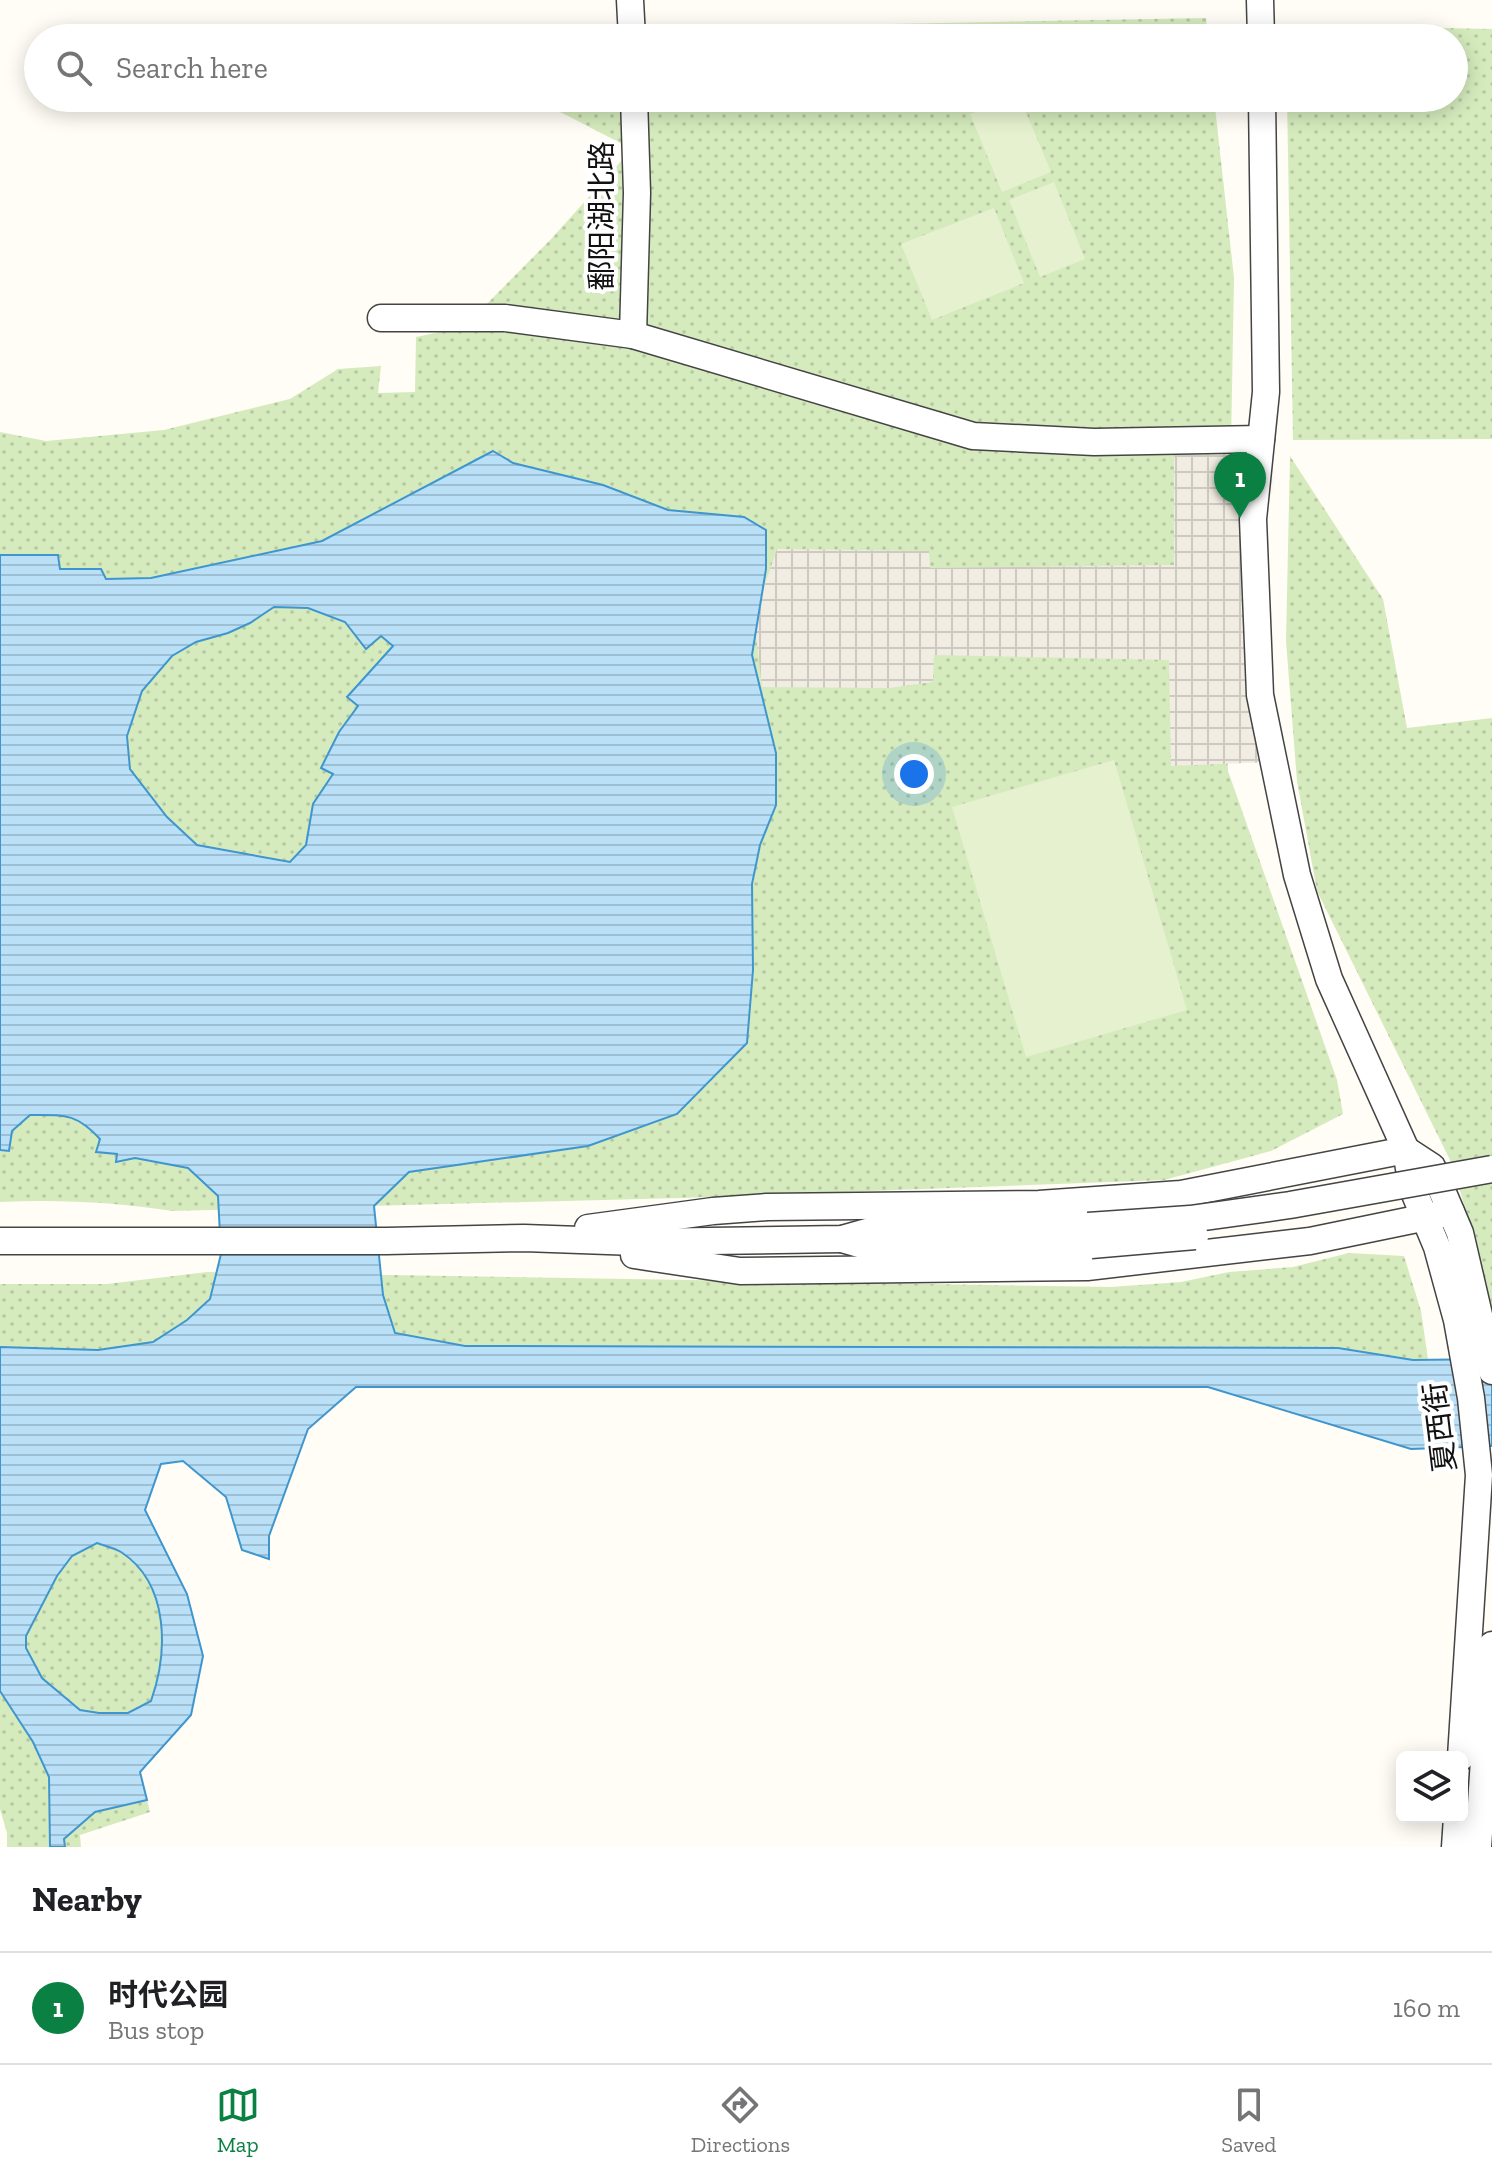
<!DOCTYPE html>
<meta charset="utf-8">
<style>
body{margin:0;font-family:"Zilla Slab","Noto Sans SC",serif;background:#f2f2f2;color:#202124}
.controls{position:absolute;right:24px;bottom:24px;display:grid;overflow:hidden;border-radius:12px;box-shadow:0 4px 20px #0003}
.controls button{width:72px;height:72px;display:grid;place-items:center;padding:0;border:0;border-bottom:2px solid #e0e0e0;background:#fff;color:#202124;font:40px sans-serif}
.you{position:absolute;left:914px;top:774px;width:28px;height:28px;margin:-20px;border:6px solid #fff;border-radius:50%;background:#1a73e8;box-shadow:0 0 0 12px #1a73e833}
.badge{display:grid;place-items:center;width:52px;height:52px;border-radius:50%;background:#0b8043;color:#fff;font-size:26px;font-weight:700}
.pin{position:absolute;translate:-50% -66px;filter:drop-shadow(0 2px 4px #0008)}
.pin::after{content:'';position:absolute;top:42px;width:28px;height:24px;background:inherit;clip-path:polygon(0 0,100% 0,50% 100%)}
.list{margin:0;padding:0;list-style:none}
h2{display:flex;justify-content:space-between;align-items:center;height:104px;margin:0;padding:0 32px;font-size:34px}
h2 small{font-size:26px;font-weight:400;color:#757577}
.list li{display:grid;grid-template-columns:52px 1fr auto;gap:24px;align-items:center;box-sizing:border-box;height:112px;padding:0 32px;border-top:2px solid #e0e0e0}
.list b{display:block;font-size:30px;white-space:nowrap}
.list p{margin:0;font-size:26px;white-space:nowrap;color:#757577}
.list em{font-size:26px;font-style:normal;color:#757577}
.icon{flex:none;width:44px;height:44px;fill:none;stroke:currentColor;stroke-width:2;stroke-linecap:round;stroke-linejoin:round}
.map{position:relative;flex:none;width:1492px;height:1847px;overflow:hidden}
.search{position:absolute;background:#fff;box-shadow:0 4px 20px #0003;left:24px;right:24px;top:24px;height:88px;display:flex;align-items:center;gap:20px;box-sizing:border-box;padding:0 28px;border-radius:44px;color:#757577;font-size:30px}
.sheet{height:216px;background:#fff}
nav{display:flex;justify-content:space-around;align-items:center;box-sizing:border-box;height:112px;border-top:2px solid #e0e0e0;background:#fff;font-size:22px;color:#757577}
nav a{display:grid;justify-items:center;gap:4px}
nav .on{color:#0b8043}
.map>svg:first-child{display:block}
.park{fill:url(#park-dots)}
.pitch{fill:#e6f2cf}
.plaza{fill:url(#plaza-grid)}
.water{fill:url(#water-rules);stroke:#3f96cf;stroke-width:2;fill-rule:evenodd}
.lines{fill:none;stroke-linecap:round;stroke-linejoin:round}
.minor-casing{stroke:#444;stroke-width:29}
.minor{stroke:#fff;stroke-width:26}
.minor-bridge-casing{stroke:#444;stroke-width:29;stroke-linecap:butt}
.minor-bridge{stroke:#fff;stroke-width:26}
.labels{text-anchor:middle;stroke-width:8;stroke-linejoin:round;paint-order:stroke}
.street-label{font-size:30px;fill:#111;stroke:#fff}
</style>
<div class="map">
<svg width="1492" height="1847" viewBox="0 0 1492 1847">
<defs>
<pattern id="park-dots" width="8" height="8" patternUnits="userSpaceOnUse" patternTransform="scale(2)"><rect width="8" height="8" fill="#d5ebbd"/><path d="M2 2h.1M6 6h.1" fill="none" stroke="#b6c8a1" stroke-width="1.8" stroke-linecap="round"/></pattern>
<pattern id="plaza-grid" width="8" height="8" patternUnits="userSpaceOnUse" patternTransform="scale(2)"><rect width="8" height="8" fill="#f1ede2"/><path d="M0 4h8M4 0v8" fill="none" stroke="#cecac1"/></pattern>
<pattern id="water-rules" width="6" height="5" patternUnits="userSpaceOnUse" patternTransform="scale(2)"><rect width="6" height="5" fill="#b9e0f7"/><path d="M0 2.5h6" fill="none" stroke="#9ebfd3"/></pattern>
</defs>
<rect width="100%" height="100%" fill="#fffdf5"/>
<g class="park">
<polygon points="1206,18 1208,38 568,38 572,30"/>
<polygon points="1294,25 1492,29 1492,439 1293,440 1287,98 1454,98 1454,38 1288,38"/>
<path d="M538,98H1214L1234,278L1226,720L1228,771L1337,1080L1343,1114L1271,1151L1164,1180L680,1198L173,1211C115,1202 59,1199 0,1202V432L46,441L164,430L290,399L338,369L381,366L378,393L415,392L416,337L464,327L552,238L632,149L537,100Z"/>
<polygon points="1290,456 1383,599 1407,728 1492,718 1492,1316 1480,1261 1453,1166 1317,891 1297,781 1286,641"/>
<polygon points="1349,1253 1404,1256 1421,1311 1441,1449 1411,1449 1208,1387 356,1387 308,1429 269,1536 242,1550 226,1497 183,1461 161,1464 145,1510 187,1594 203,1656 191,1715 140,1772 150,1812 80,1835 81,1847 7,1847 7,1833 0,1809 0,1284 107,1284 207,1272 1110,1287 1181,1282 1229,1272 1293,1267"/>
</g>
<g class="pitch">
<polygon points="1008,98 1020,98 1051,172 1002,192 970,114"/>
<polygon points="1054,182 1085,259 1040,277 1009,200"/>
<polygon points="994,208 1024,283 932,320 901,244"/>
<polygon points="1114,760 1187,1010 1026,1057 952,807"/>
</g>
<polygon class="plaza" points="1261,439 1274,762 1171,766 1169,660 934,655 933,682 889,688 762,687 754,617 777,549 929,551 930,568 1174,565 1174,440"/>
<path class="water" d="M493,451L513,463L603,485L668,510L744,517L766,530V569L752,655L776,753V805L760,845L752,884L753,970L747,1043L677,1114L588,1146L409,1172L374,1206L383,1295L395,1333L465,1346L1338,1348L1413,1360L1492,1359V1446L1411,1449L1208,1387H356L308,1429L269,1536V1559L242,1550L226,1497L183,1461L161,1464L145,1510L187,1594L203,1656L191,1715L140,1772L147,1800L95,1812L64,1839L65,1847H50L49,1777L33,1742L0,1691V1347L98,1350L153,1342L187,1320L210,1299L221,1254L218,1196L188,1168L135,1158L116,1162L117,1154L96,1152L100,1139C76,1113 65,1115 30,1115L12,1131L9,1151L0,1150V555H58L60,569H101L106,579L151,578L322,541ZM274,607L308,608L345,622L366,649L381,636L393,646L347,697L358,706L339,732L321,768L333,774L313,804L306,845L290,862L197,845L167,817L130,769L127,736L142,691L172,656L196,642L228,633L250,623ZM97,1543C105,1546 114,1548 121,1552C170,1584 168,1653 151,1701L128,1713H99L80,1710L42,1678L26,1648V1636L57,1576L72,1556Z"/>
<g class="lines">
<g class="minor-casing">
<g id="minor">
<polyline points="630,0 632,38"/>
<polyline points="1260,0 1261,38"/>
<polyline points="1262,98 1266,392 1253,519 1260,695 1297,875 1329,979 1406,1150 1412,1187 1437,1247 1457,1320 1471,1398 1479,1475 1461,1757"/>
<polyline points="381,318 505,318 633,335 973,436 1094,442 1261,439"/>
<polyline points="633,335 637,193 634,98"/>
<polyline points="1406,1150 1432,1167 1460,1233 1492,1371"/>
<polyline points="588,1228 713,1211 767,1207 1039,1204 1181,1194 1406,1150"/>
<polyline points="842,1239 873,1248 1091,1245"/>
<polyline points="0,1241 387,1241 524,1238 636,1242 842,1239 874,1230 1088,1226"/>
<polyline points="634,1255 740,1271 1087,1267 1310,1241 1451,1212"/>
<polyline points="1455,1847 1457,1817"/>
<polyline points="1478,1847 1492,1645"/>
</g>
</g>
<use href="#minor" class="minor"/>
<g class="minor-bridge-casing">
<g id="minor-bridge">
<polyline points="1088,1226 1190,1219 1290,1205 1492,1169"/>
<polyline points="1091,1245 1195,1236"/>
</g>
</g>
<use href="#minor-bridge" class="minor-bridge"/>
</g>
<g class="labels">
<g class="street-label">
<text transform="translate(602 216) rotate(-90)" y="10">鄱阳湖北路</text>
<text transform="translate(1440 1427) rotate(-97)" y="10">夏西街</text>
</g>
</g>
</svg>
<div class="controls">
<button><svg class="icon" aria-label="layers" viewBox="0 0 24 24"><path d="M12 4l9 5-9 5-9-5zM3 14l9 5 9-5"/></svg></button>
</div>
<div class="you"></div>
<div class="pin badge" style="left:1240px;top:518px">1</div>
<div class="search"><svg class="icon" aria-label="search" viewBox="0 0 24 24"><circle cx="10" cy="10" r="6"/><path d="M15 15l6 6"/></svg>Search here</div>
</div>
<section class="sheet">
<h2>Nearby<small></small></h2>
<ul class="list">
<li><span class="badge">1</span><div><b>时代公园</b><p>Bus stop</p></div><em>160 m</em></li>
</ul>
</section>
<nav>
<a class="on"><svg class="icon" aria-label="map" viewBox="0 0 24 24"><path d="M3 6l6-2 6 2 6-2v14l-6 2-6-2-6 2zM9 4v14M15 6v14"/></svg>Map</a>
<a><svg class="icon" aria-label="directions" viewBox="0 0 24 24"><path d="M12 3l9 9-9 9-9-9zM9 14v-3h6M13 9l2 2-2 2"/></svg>Directions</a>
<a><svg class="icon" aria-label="saved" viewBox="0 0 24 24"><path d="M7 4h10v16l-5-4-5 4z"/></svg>Saved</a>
</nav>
